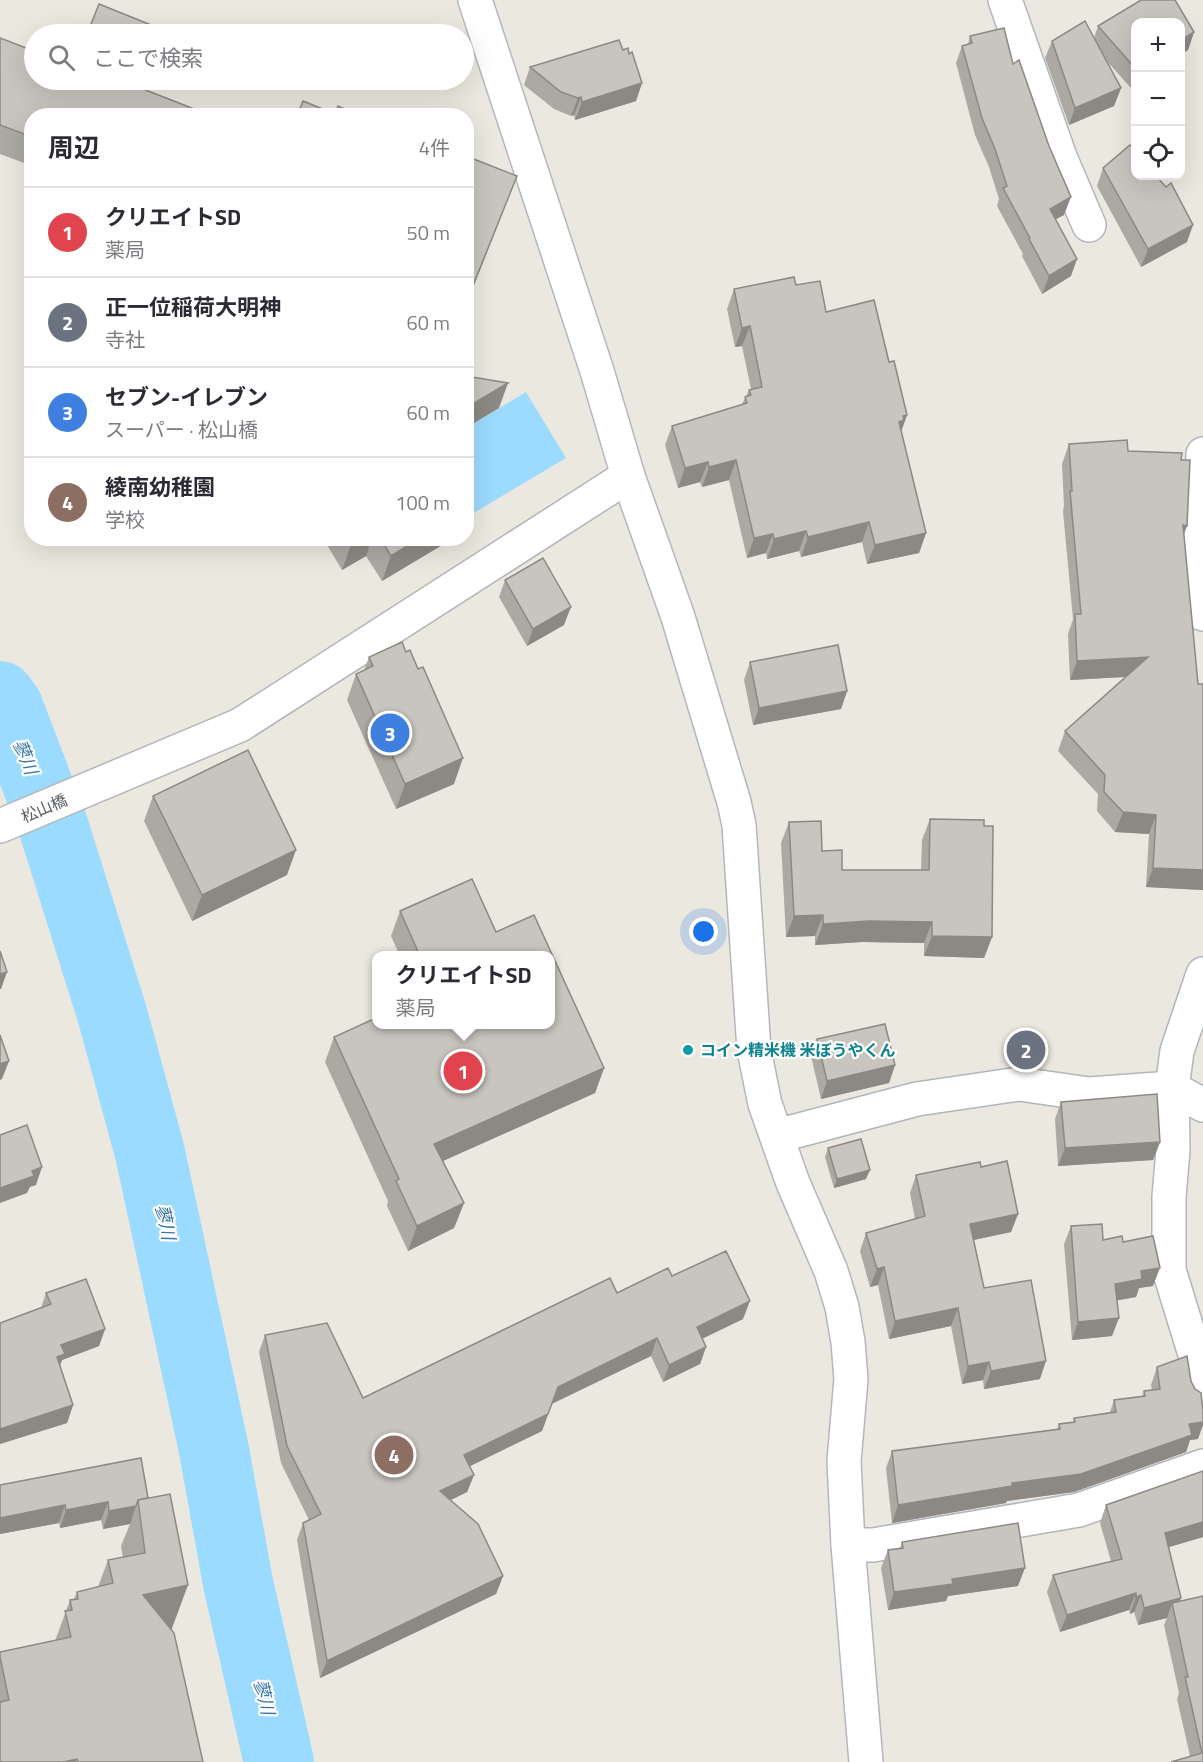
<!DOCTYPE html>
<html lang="ja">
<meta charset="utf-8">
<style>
body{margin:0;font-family:"Titillium Web","Noto Sans JP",sans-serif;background:#f7f7f7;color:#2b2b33}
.controls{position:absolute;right:18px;top:18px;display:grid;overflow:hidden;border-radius:12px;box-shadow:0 6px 24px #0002}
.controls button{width:54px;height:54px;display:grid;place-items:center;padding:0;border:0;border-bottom:2px solid #e1e1e2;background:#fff;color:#2b2b33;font:30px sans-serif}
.you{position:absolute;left:704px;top:932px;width:21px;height:21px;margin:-15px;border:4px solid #fff;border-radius:50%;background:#1a73e8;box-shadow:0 0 0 9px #1a73e833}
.badge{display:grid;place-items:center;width:39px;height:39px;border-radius:50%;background:#ea2626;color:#fff;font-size:20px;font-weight:700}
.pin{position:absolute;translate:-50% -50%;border:3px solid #fff;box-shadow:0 2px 6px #0006}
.popup{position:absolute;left:372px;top:951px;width:183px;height:78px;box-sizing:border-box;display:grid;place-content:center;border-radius:12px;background:#fff;filter:drop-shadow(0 2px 4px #0005);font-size:20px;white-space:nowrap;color:#7c7c81}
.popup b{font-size:22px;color:#2b2b33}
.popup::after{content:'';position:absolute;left:50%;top:100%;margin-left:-12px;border:12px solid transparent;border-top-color:#fff}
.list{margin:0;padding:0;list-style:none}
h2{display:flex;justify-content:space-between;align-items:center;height:78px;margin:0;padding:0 24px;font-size:26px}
h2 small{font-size:20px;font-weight:400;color:#7c7c81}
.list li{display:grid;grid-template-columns:39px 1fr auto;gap:18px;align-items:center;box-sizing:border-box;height:90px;padding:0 24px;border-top:2px solid #e1e1e2}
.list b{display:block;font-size:22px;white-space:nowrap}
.list p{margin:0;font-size:20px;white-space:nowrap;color:#7c7c81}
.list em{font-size:20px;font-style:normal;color:#7c7c81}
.icon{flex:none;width:33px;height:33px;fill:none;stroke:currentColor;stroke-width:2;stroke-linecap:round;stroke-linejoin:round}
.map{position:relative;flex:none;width:1203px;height:1762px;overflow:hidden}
.search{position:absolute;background:#fff;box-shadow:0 6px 24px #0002;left:24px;top:24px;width:450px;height:66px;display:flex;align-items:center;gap:15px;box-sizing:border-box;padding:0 21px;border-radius:33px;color:#7c7c81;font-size:22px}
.panel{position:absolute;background:#fff;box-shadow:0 6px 24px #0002;left:24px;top:108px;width:450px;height:438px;border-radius:24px}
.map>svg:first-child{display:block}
.water{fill:#9bdbff}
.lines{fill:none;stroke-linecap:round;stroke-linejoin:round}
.river{stroke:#9bdbff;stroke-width:70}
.street-casing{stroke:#b2b6ba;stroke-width:36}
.secondary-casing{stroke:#b3b7bc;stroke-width:36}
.street{stroke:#fff;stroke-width:33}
.secondary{stroke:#fff;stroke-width:33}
.wall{fill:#aca9a3}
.shaded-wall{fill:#8c8985}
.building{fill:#c8c4be;stroke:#8c8985;stroke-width:1.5}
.culture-dot{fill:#0f9aa8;stroke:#fff;stroke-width:2}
.labels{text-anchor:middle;stroke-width:4.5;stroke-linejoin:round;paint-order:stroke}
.street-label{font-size:16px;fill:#585c60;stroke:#fff}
.culture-label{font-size:16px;font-weight:bold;fill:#0d838f;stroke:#fff;text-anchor:start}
.water-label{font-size:18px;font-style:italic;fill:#3676a8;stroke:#fff}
</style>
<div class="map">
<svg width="1203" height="1762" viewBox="0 0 1203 1762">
<rect width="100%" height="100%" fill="#ebe8df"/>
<polygon class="water" points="526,392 566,458 467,517 466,428"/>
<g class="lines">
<polyline class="river" points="0,696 8,707 53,825 113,1017 150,1153 214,1450 238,1583 279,1762"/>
<g class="street-casing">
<g id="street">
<polyline points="1005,0 1060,157 1089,225"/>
<polyline points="1203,454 1198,537 1203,614"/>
<polyline points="0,826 240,725 628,476"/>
<polyline points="1203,974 1177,1051 1172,1088 1173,1150 1169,1197 1169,1270 1197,1361 1203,1395"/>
<polyline points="777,1136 917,1099 1019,1084 1089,1094 1172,1088 1203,1105"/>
<polyline points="848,1545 873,1545 1079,1510 1203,1466"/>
</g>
</g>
<g class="secondary-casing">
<polyline id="secondary" points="475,0 597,371 628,476 678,617 734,802 739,825 754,1050 765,1104 793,1183 831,1271 842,1307 848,1342 851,1379 844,1461 848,1545 866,1762"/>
</g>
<use href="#street" class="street"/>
<use href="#secondary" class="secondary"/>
</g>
<g class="wall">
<polygon points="1141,0 1175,0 1194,32 1188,50 1180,55 1180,22 1136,22 1136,83 1130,87 1105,59 1121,88 1114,106 1069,125 1045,58 1052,41 1085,21 1094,38 1098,26"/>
<polygon points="970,36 1013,64 1064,215 1055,219 1071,276 1042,294 1022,256 1023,254 997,206 999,199 989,167 975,135 956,63 962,46 968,44"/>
<polygon points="0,38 34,80 142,80 139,87 32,116 32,166 0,154"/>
<polygon points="623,50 629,54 642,83 636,101 575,120 574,115 571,116 554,109 524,85 530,67"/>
<polygon points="466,156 517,176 466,305"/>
<polygon points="1103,168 1187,242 1141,267 1097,186"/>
<polygon points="796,285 826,312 889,362 907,415 901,431 926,533 919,553 867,564 862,542 801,557 799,551 767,559 766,553 747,558 729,480 702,487 700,482 678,488 665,445 672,426 742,404 749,390 751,389 742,346 735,347 727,309 734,289"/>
<polygon points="1069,444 1128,451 1181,460 1183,535 1203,890 1146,887 1149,834 1115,832 1097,811 1098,794 1058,751 1065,731 1125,677 1070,680 1068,634 1073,619 1063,511 1064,506 1062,464"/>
<polygon points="323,538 446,538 444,544 382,581 366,556 342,570"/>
<polygon points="505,580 564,625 527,646 499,597"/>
<polygon points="406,652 418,669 454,784 396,809 347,700 356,674 364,670 369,657"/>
<polygon points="750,662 847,691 841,709 753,725 744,680"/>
<polygon points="153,796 287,875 192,921 144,821"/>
<polygon points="930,819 992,937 984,958 924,956 924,943 862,942 815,945 815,936 786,937 781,843 789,822 842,870 921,870 922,840"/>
<polygon points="472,879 496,932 534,915 604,1068 595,1093 443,1161 464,1203 454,1228 408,1251 387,1206 388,1201 325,1062 334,1037 376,1018 376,1024 550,1024 550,956 400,956 391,936 400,911"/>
<polygon points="817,1039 895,1065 889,1083 821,1099 811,1056"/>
<polygon points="1061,1102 1160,1142 1153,1160 1058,1166 1055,1119"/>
<polygon points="828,1148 866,1179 834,1188 825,1157"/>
<polygon points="981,1167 1018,1214 1011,1232 974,1240 984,1288 1040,1379 984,1389 983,1380 962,1384 951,1326 889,1339 878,1285 870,1287 860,1251 866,1233 915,1219 910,1193 916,1175"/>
<polygon points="1071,1226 1103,1240 1123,1242 1153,1286 1139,1288 1136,1297 1117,1300 1112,1336 1072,1340 1064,1244"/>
<polygon points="672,1276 743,1319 702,1339 706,1347 700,1364 663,1382 651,1356 552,1404 542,1431 470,1466 474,1475 467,1492 451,1500 503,1576 496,1594 320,1678 297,1540 303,1523 309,1520 281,1463 259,1352 265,1335 363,1398 617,1293"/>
<polygon points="46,1293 105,1329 99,1346 62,1360 60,1366 73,1405 67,1423 0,1444 0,1323 41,1308"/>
<polygon points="1157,1367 1198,1439 1190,1440 1186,1452 1074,1492 1007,1501 1006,1503 892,1523 886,1468 892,1451 1057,1429 1059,1424 1073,1422 1074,1418 1110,1412 1114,1400 1142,1397 1144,1391 1152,1390 1151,1385"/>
<polygon points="141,1458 171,1630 203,1762 0,1762 0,1652 55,1641 70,1600 74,1599 77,1592 98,1587 108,1560 123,1558 121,1546 130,1524 103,1529 101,1520 60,1528 59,1523 0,1534 0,1485"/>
<polygon points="1106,1505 1203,1537 1169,1547 1180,1601 1203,1762 1190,1756 1177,1699 1179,1693 1164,1625 1167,1618 1138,1625 1134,1612 1130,1614 1129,1610 1060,1632 1047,1592 1053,1575 1111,1561 1100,1523"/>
<polygon points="902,1542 1018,1586 948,1596 946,1601 888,1610 881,1568 888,1550 900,1548"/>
</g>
<g class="shaded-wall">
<polygon points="1194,32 1188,50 1180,55 1180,41"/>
<polygon points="1136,71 1136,83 1130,87"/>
<polygon points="642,83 636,101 575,120 582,102"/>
<polygon points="1121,88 1114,106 1069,125 1075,108"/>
<polygon points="581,97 574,115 571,116 578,98"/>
<polygon points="517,176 507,201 466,305 470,293"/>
<polygon points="1071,197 1064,215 1043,226 1050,209"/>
<polygon points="1193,225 1187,242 1141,267 1148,249"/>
<polygon points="1077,259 1071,276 1042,294 1049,276"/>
<polygon points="750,326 742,346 735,347 742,328"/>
<polygon points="508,383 499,408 466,428 466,408"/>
<polygon points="907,415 900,435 899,422 903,416"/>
<polygon points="736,460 729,480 702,487 709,467"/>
<polygon points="708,462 700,482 678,488 685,468"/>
<polygon points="869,522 862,542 801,557 808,537"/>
<polygon points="1183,525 1187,526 1180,545"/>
<polygon points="806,531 799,551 767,559 774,539"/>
<polygon points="926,533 919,553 867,564 875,545"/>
<polygon points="773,534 766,553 747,558 754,538"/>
<polygon points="362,538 372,538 366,556 342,570 351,545"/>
<polygon points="420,538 446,538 444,544 382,581 391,556"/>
<polygon points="571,607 564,625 527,646 533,629"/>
<polygon points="1148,657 1141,676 1070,680 1077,661"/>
<polygon points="847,691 841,709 753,725 759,708"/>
<polygon points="463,758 454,784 396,809 405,784"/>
<polygon points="1123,812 1156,815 1149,834 1115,832"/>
<polygon points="296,850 287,875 192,921 202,895"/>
<polygon points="1153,868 1203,870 1203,890 1146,887"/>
<polygon points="823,915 815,936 786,937 794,916"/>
<polygon points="869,921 932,922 924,943 862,942 815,945 823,924"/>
<polygon points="932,936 992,937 984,958 924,956"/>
<polygon points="7,972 1,989 0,989 0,974"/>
<polygon points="9,1061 2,1079 0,1080 0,1064"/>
<polygon points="895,1065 889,1083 821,1099 827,1081"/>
<polygon points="604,1068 595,1093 425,1169 434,1144"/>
<polygon points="1160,1142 1153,1160 1058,1166 1065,1148"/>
<polygon points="42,1167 36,1185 30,1187 27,1193 0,1203 0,1188 32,1171"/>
<polygon points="870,1170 866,1179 834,1188 837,1179"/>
<polygon points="464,1203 454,1228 408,1251 417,1226"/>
<polygon points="1018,1214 1011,1232 964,1242 970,1224"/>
<polygon points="884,1267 878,1285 870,1287 877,1269"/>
<polygon points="1160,1268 1153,1286 1139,1288 1136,1297 1109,1302 1115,1284 1141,1271"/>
<polygon points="750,1301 743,1319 691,1344 697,1327"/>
<polygon points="958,1308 951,1326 889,1339 895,1321"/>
<polygon points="1119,1318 1112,1336 1072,1340 1078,1322"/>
<polygon points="105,1329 99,1346 62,1360 58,1371 50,1374 61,1345"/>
<polygon points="657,1338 651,1356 551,1404 558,1387"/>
<polygon points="706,1347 700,1364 663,1382 669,1365"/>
<polygon points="1046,1361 1040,1379 984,1389 991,1371"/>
<polygon points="989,1362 983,1380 962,1384 968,1366"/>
<polygon points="73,1405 67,1423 0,1444 0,1429"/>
<polygon points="548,1414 542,1431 458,1472 464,1455"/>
<polygon points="1203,1422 1203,1425 1198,1439 1190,1440 1186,1452 1074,1492 1007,1501 1006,1503 892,1523 898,1505 1012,1483 1189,1424"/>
<polygon points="474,1475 467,1492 434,1508 440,1491"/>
<polygon points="108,1502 101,1520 60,1528 66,1510"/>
<polygon points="65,1505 59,1523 0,1534 0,1518"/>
<polygon points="136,1506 130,1524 103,1529 109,1511"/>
<polygon points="1203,1522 1203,1537 1159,1550 1165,1533"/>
<polygon points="1025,1568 1018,1586 948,1596 946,1601 888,1610 894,1592 952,1579"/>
<polygon points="503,1576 496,1594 320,1678 327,1661"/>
<polygon points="188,1585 171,1631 143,1595"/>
<polygon points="1136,1593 1129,1610 1060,1632 1067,1615"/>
<polygon points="1141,1595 1134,1612 1130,1614 1136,1597"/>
<polygon points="1181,1598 1175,1616 1172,1603 1167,1618 1138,1625 1144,1608"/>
<polygon points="77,1759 76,1762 63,1762"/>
</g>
<g class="building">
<polygon points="1141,0 1175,0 1194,32 1180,41 1180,22 1136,22 1136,69 1098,26"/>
<polygon points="99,4 161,29 159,34 87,34"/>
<polygon points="1085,21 1121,88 1075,108 1052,41"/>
<polygon points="1004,28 1013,64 1019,60 1049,146 1071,197 1050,209 1077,259 1049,276 1029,239 1030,238 1003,188 1007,186 995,149 982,118 962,46 972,43 970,36"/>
<polygon points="0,38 34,51 34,80 141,80 138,87 212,116 32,116 32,137 0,125"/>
<polygon points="619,40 623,50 628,48 629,54 632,52 642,83 582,102 581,97 578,98 561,92 530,67"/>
<polygon points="303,101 335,114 338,106 361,116 297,116"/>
<polygon points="1130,145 1136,151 1136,176 1156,176 1166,187 1171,183 1193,225 1148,249 1103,168"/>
<polygon points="466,156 517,176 470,293 466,292"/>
<polygon points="794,277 796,285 820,281 826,312 874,300 889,362 894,361 907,415 903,416 904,420 899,422 926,533 875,545 869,522 808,537 806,531 774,539 773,534 754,538 736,460 709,467 708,462 685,468 672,426 747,403 745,397 751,395 749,390 762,387 750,326 742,328 734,289"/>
<polygon points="466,376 508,383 466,408"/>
<polygon points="1127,440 1128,451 1182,453 1181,460 1190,460 1187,526 1183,525 1198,684 1203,684 1203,870 1153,868 1156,815 1123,812 1104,792 1105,775 1065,731 1148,657 1077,661 1075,614 1081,614 1070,491 1072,491 1069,444"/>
<polygon points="347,538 362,538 351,545"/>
<polygon points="380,538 420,538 391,556"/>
<polygon points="543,558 571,607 533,629 505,580"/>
<polygon points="402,642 406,652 410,650 418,669 423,667 463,758 405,784 356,674 373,666 369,657"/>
<polygon points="838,645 847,691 759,708 750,662"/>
<polygon points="248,750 296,850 202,895 153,796"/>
<polygon points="930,819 984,820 984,826 993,826 992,937 932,936 932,922 869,921 823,924 823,915 794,916 789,822 821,821 822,851 842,850 842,870 929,870"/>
<polygon points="472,879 496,932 534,915 604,1068 434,1144 464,1203 417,1226 396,1181 399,1179 334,1037 376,1018 376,1024 550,1024 550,956 420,956 400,911"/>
<polygon points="0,951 7,972 0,974"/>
<polygon points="885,1024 895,1065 827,1081 817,1039"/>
<polygon points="0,1035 9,1061 0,1064"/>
<polygon points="1157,1094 1160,1142 1065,1148 1061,1102"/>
<polygon points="27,1125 42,1167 32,1171 34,1176 0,1188 0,1135"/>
<polygon points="861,1139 870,1170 837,1179 828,1148"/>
<polygon points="1007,1161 1018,1214 970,1224 984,1288 1031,1280 1046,1361 991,1371 989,1362 968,1366 958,1308 895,1321 884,1267 877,1269 866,1233 925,1216 916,1175 980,1162 981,1167"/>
<polygon points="1102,1224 1103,1240 1122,1236 1123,1242 1153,1236 1160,1268 1141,1271 1142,1279 1115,1284 1119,1318 1078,1322 1071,1226"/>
<polygon points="726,1251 750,1301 697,1327 706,1347 669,1365 657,1338 558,1387 548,1414 464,1455 474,1475 440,1491 478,1524 503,1576 327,1661 303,1523 321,1514 287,1446 265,1335 327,1323 363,1398 610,1278 617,1293 668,1268 672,1276"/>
<polygon points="86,1279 105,1329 61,1345 65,1354 57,1357 73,1405 0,1429 0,1323 51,1304 46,1293"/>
<polygon points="1187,1356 1191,1381 1195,1389 1201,1393 1203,1411 1203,1422 1189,1424 1192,1435 1081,1474 1012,1483 1012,1486 898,1505 892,1451 1060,1429 1059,1424 1075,1422 1074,1418 1116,1412 1114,1400 1145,1396 1144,1391 1160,1389 1157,1367"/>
<polygon points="141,1458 148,1498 138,1500 136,1506 109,1511 108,1502 66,1510 65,1505 0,1518 0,1485"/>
<polygon points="1203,1471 1203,1522 1165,1533 1181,1598 1144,1608 1141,1595 1136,1597 1136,1593 1067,1615 1053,1575 1122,1559 1106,1505"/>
<polygon points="170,1494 188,1585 143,1595 174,1633 203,1762 78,1762 77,1759 63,1762 0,1762 0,1702 9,1700 0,1657 0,1652 71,1637 65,1611 72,1610 70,1600 78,1599 77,1592 113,1583 108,1560 145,1553 138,1500"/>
<polygon points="1018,1523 1025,1568 952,1579 953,1584 894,1592 888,1550 903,1548 902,1542"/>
<polygon points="1203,1596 1203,1762 1171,1762 1202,1753 1185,1677 1188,1677 1172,1603"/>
</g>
<circle class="culture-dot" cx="688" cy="1050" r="6"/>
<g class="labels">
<g class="street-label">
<text transform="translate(44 808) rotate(-23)" y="6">松山橋</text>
</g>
<g class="culture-label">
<text x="700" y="1056">コイン精米機 米ぼうやくん</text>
</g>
<g class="water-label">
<text transform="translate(25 757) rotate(68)" y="6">蓼川</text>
<text transform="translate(165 1222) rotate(78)" y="6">蓼川</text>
<text transform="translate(264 1697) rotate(77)" y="6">蓼川</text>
</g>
</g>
</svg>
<div class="controls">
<button>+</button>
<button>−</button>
<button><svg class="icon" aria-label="locate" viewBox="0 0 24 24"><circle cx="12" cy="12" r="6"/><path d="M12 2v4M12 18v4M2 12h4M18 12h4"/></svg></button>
</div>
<div class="you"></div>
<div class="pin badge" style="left:463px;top:1071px;background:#e0444e">1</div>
<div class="popup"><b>クリエイトSD</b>薬局</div>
<div class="pin badge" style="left:1026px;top:1050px;background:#6b7280">2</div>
<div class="pin badge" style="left:390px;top:733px;background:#3f7fe0">3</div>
<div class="pin badge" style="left:394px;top:1455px;background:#8d6e63">4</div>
<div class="search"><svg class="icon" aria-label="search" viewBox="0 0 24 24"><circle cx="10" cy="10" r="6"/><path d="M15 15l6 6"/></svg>ここで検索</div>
<section class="panel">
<h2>周辺<small>4件</small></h2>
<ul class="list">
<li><span class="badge" style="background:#e0444e">1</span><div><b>クリエイトSD</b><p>薬局</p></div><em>50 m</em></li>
<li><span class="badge" style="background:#6b7280">2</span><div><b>正一位稲荷大明神</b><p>寺社</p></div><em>60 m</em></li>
<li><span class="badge" style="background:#3f7fe0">3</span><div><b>セブン-イレブン</b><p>スーパー · 松山橋</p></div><em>60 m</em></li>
<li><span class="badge" style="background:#8d6e63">4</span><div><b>綾南幼稚園</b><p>学校</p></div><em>100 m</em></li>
</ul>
</section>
</div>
